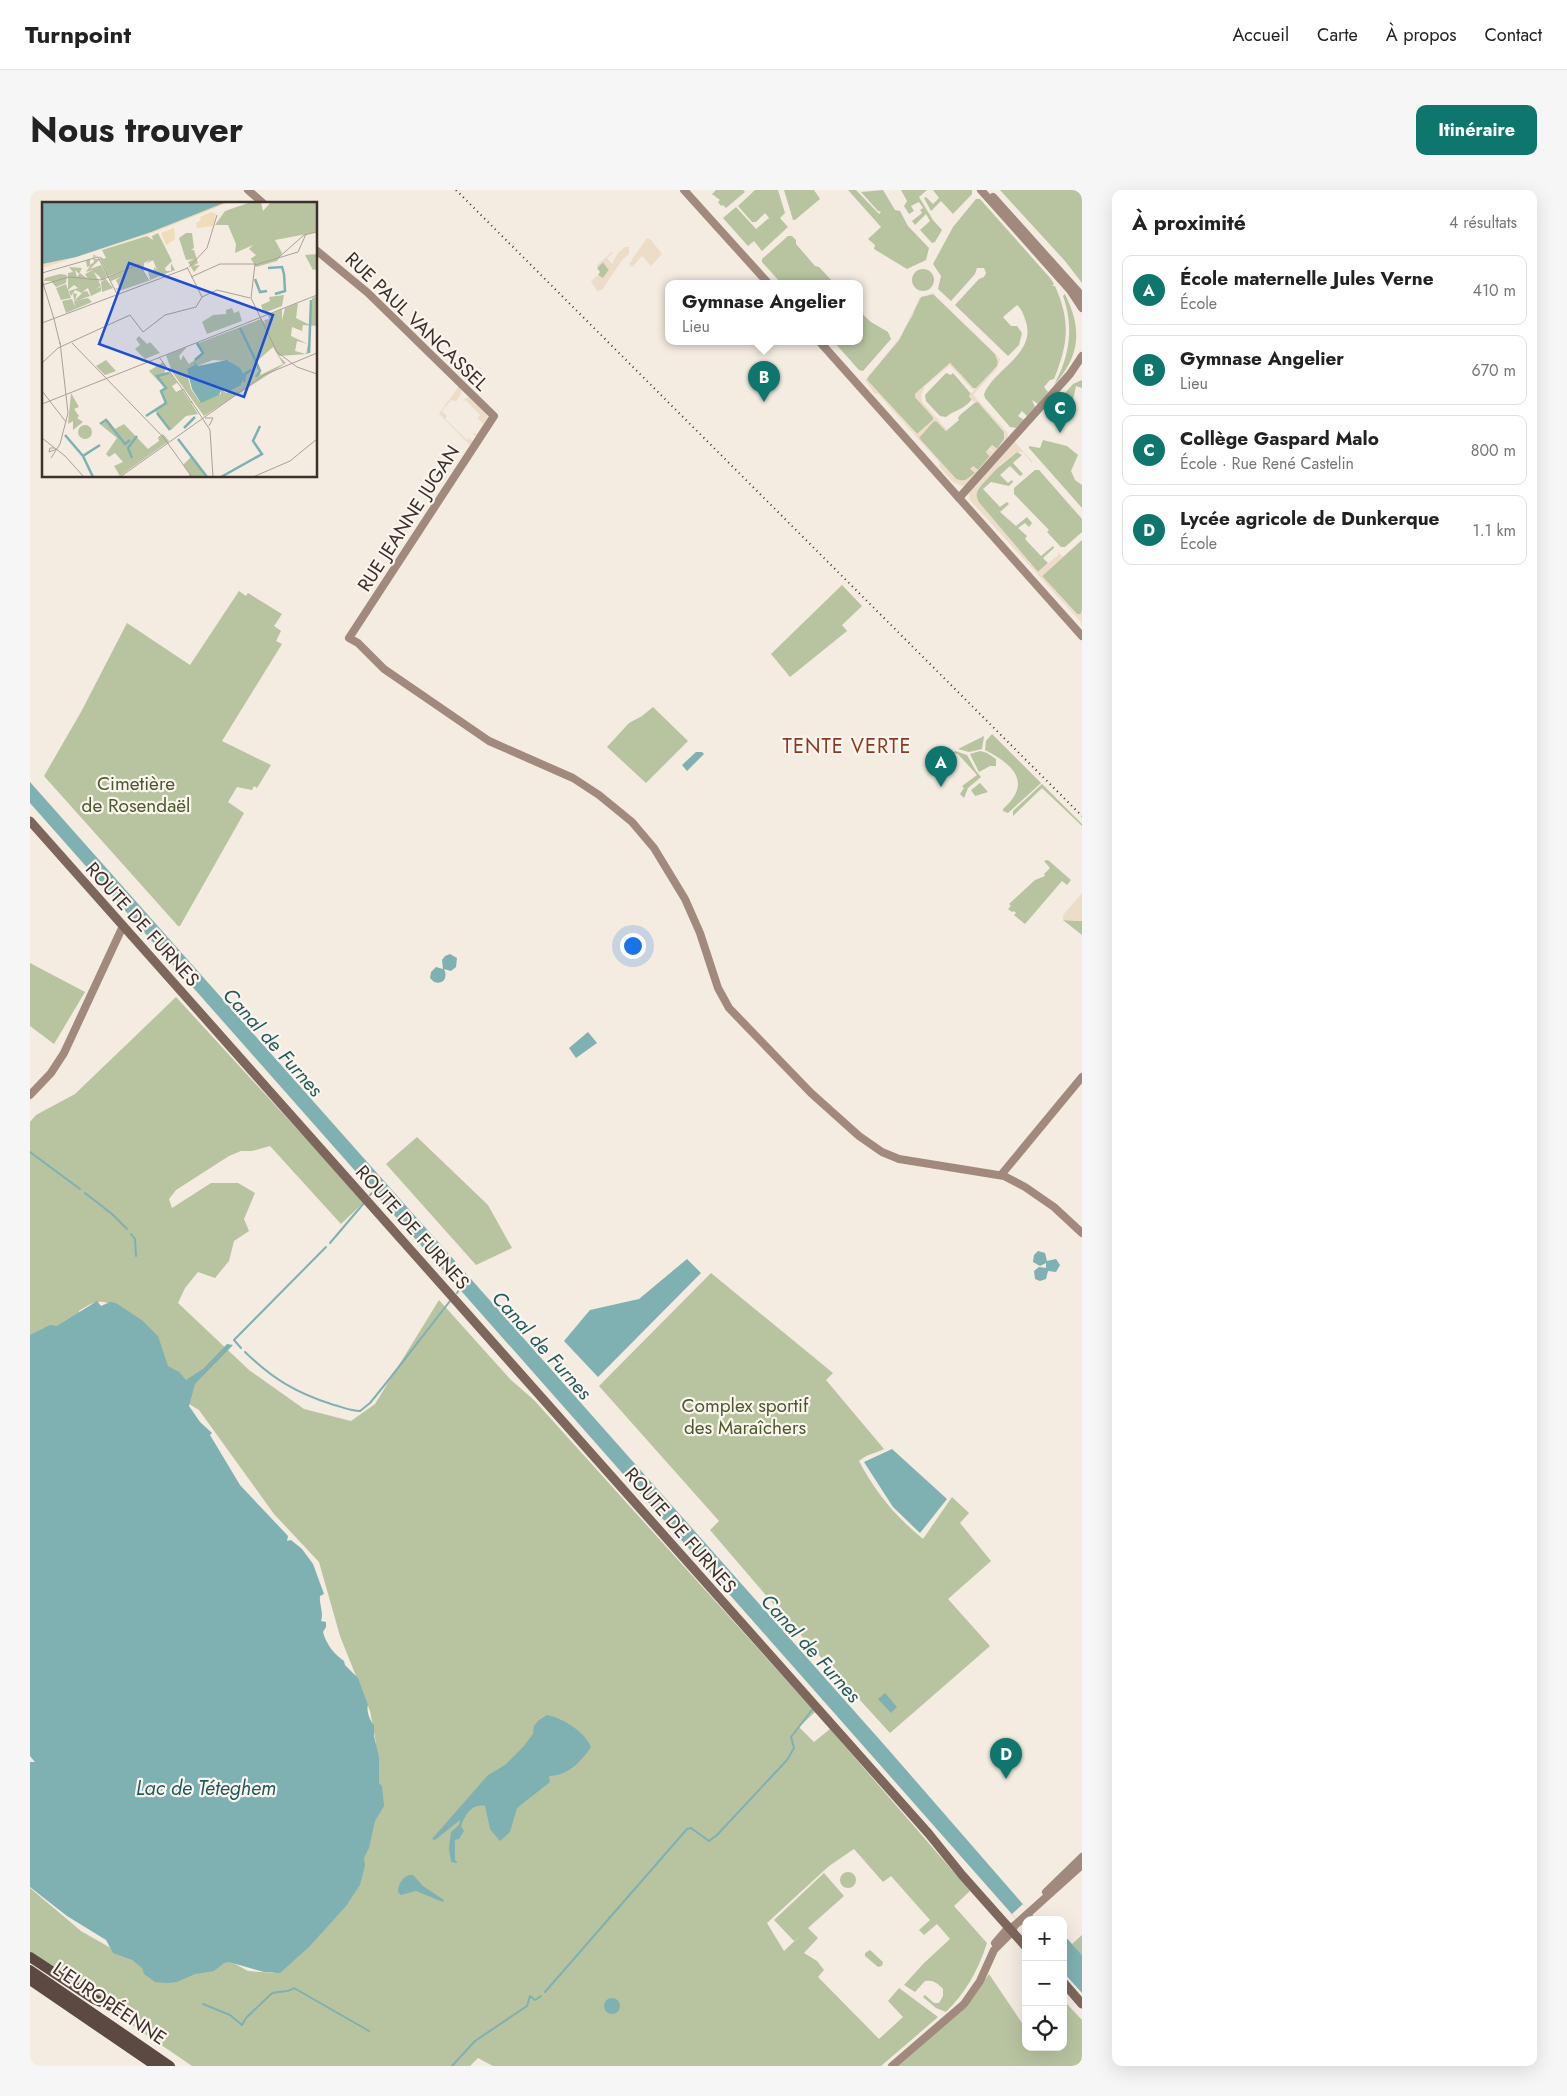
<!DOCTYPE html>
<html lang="fr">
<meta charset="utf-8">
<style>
body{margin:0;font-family:Jost,sans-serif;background:#f6f6f6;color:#222}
.controls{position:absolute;right:15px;bottom:15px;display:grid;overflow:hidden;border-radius:10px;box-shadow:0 5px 20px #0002}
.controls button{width:45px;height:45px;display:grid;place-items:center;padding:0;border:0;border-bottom:1px solid #e0e0e0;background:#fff;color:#222;font:25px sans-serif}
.you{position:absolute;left:602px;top:755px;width:18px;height:18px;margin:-12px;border:4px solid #fff;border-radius:50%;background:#1a73e8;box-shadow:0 0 0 8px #1a73e833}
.badge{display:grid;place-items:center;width:32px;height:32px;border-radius:50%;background:#0f766e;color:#fff;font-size:16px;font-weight:700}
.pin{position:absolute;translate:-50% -41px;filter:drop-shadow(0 1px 2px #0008)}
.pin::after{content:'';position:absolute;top:26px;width:18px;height:15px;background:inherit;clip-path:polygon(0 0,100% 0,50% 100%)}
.popup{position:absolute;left:635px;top:90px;width:198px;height:65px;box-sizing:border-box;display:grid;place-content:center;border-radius:10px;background:#fff;filter:drop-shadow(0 1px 4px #0005);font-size:16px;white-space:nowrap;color:#767676}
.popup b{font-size:19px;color:#222}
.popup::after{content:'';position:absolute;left:50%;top:100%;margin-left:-10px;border:10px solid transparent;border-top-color:#fff}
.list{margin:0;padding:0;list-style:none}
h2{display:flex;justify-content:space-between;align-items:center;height:65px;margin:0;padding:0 20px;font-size:21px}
h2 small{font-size:16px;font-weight:400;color:#767676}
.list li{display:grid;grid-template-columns:32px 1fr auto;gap:15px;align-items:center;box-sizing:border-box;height:70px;margin:0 10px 10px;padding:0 10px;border:1px solid #e0e0e0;border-radius:10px}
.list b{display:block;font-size:19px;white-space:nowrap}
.list p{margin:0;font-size:16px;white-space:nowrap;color:#767676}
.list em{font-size:16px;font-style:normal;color:#767676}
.icon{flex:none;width:28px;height:28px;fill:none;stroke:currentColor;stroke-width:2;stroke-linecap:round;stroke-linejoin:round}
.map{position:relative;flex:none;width:1052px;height:1876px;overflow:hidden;border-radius:10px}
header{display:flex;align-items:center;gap:30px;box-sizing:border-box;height:70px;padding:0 25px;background:#fff;border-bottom:1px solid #e0e0e0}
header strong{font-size:24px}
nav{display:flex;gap:28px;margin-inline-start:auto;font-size:18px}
.intro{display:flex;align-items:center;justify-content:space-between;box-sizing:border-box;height:120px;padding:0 30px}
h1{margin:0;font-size:35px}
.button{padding:12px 22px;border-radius:10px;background:#0f766e;color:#fff;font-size:18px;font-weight:700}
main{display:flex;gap:30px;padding:0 30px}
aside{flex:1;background:#fff;border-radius:10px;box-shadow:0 5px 20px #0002}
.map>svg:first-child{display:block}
.green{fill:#b8c4a0}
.plaza{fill:#ecdcc8;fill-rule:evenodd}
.water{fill:#7fb0b2}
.pier{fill:#f4ebe1}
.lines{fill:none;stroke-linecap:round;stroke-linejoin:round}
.stream{stroke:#7fb0b2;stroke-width:2}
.secondary{stroke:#a18a7d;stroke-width:8}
.primary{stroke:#7d675c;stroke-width:9}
.highway{stroke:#5c4a42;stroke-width:10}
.rail{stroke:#3b302b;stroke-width:2;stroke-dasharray:1 4;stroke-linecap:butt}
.labels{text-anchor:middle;stroke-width:4.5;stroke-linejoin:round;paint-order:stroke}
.street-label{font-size:19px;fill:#3b302b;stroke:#fbf5ee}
.park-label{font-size:19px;fill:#4a5a2e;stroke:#fbf5ee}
.neighbourhood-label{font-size:20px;letter-spacing:1px;fill:#8c3b22;stroke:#fbf5ee}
.water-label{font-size:20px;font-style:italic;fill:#1f5a5e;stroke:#fbf5ee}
.inset-river{fill:none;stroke:#7fb0b2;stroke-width:2.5}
.inset-road{fill:none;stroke:#aaa098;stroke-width:1}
.view{fill:#1d4ed8;fill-opacity:0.15;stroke:#1d4ed8;stroke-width:2.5}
.inset-edge{fill:none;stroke:#3b302b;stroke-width:2.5}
</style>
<header>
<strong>Turnpoint</strong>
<nav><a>Accueil</a><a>Carte</a><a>À propos</a><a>Contact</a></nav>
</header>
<div class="intro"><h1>Nous trouver</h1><a class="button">Itinéraire</a></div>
<main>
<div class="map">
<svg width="1052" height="1876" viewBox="0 0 1052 1876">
<rect width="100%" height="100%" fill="#f4ebe1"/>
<g class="green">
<polygon points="686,0 713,0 715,2 696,18 693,15 691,16 688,12 690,10 682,4"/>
<polygon points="725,0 748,0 755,23 750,28 758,37 732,61 724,51 718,56 693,28 706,17 726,39 739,28 735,23 726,32 722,32 708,16"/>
<polygon points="754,0 784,0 790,9 765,30 763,30"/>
<polygon points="818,0 826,0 849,24 851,22 848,21 831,2 853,0 865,20 870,21 878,36 899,58 896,70 877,79 844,59 845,55 838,49 851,37"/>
<polygon points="871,0 897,0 889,7 903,30 912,40 905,52 902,53 890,40 900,31 896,24 885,35 882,31 892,23 890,20 893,18 889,12 881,16 884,21 879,24 874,16 877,11"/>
<polygon points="903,0 942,0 942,4 923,24 911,11 901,21 894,8 896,7 903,14 909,8"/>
<polygon points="970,0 1052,0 1052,93 1035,71"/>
<path d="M946,9H950L1021,89L1024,94L1022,96H1025C1041,132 1038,154 1024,189L1020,190L1014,197L1018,202L1008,214L1002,210L1005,217L997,226L992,221L988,226L994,230L986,238L980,237L955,208L954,204C964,179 1006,164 996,132C994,126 992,119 987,115L973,127L981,136H987L992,143L989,155L978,166L925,115L949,89L954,87L956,83L954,78H947L945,84L921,111L908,99L911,86L903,74L923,37Z"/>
<polygon points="758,46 762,46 766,50 766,54 785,76 789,77 804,93 751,93 732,72 732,69"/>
<polygon points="573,72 579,80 573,88 571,88 568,85 570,82 567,78"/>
<circle cx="893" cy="90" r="11"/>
<polygon points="903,104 965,164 968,172 967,176 947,198 943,198 920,173 886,203 885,207 903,227 903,230 887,244 837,190 838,187 869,150 891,107"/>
<path d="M1035,104C1052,139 1051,165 1024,195C1040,166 1044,137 1033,106Z"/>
<polygon points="829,121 841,132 858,142 861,149 833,181 829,180 803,151 829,151"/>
<path d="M916,183L921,185L923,183L941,204L939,206L942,209C934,220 924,220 916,227L910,226L896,211L895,205Z"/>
<polygon points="1052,190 1052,198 1046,196 1042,215 1027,212 1043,194"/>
<polygon points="947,211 974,242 974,249 967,259 962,255 956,262 960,266 948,280 943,276 945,283 937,290 930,291 926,289 889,248 889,245 904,231 907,231 916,241 929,230 928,228 930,225"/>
<polygon points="1013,250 1037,256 1048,265 1041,281 1045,290 1052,295 1052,318 999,258 999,256 1010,258"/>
<path d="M987,262L992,265L983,273L993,284L990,286L980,276L970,285L978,293L982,290L983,292L979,296L961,292L953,299L970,317L977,312L979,314L970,322L986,336L997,327L1002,333L999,337L995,333L988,338L997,346L995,349L1011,366L1023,356L1024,358L1013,368L1018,373L1008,382L953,320L946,307C947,291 976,272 987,262Z"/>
<polygon points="1005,280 1009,280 1052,329 1052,342 1035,357 1031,357 1017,342 1019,340 984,304 984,298"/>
<polygon points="1052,350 1052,420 1051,424 1047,424 1012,386"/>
<polygon points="812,395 832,416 812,435 817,441 760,487 741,464"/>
<polygon points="209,401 216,406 218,403 252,424 244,436 251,441 246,451 252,454 192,551 241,575 227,598 224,596 222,600 207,597 198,612 214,623 150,736 148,736 14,586 51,522 97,433 160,475"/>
<polygon points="623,517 658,551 616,593 577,557 599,533 612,526"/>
<path d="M962,544L1011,593L978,623L973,621V619C1003,593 983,574 955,560L956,551Z"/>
<polygon points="954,546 952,559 939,562 928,559"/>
<polygon points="925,561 937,565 946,581 951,587 938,598 934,608 930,604 934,598 932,596 947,585 928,564 922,563"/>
<polygon points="950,561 957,563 966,569 966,576 960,576 949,582 940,564"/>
<polygon points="950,593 958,602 945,606 941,600"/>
<polygon points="1012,594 1052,634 1052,636 1012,598 983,626 983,621"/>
<polygon points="1018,670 1041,690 1037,695 1032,691 995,734 984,725 986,723 984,721 982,722 978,719 981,716 979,714 1005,690 1015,686 1014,684 1020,678 1014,671"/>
<polygon points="1033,730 1052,731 1052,745"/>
<polygon points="0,773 55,802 24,854 0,836"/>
<path d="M146,807L334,1012L311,1034L240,956L222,961H211L199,966L146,1000L139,1009L142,1018L181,993H208L225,1003L214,1029L219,1041L204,1051L199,1071L185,1088L168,1082L155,1098L148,1113L219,1180L274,1219L321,1231L345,1214L409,1110L481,1190L504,1210L785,1522L769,1537L784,1552L800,1539L940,1701L924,1716L957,1753C948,1781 936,1802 916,1822L906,1818L893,1807L895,1805L904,1813H909L913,1806V1799C907,1793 904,1790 895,1791L885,1802L874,1795L894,1773L920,1749L907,1734L894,1745L889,1740L900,1730L861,1686L853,1692L824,1659L799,1676L737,1733L754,1761L771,1745L764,1751L744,1730L794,1683L814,1706L778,1738L788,1748L774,1763L787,1771L794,1780L788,1787L849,1849L873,1827L858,1811L869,1798L908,1827L851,1876H463L448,1868L440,1876H162L0,1765V1698L51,1741L107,1773L129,1792L198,1770L218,1781L244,1783L263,1766L346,1553L340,1521L310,1446L289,1372L244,1324L169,1220L154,1211L89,1117C69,1109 66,1110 49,1121L50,1160L0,1149V932L6,925L45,904Z"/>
<polygon points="387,947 458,1015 482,1058 446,1075 356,974"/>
<path d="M681,1083L803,1183L796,1190L854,1259C846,1263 835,1265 829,1271C845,1302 866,1327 893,1349L922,1307L939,1323L930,1333L961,1371L918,1409L960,1456L860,1543L758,1431L680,1340L689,1331L569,1196Z"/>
<circle cx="818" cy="1690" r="8"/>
<polygon points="1052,1745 1052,1765 1042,1754"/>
<polygon points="840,1760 853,1772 852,1776 848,1777 835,1766 835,1763"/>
<polygon points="959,1784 996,1839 996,1857 1033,1857 1033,1816 1037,1814 1052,1830 1052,1876 866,1876 937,1815"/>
</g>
<g class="plaza">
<polygon points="617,48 621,50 632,64 621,76 612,66 602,77 599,74"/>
<polygon points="595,57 599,57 599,64 592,70 572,100 567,101 561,91 568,85 573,88 579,80 573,72 567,77 566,76 582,62 583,63 577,68 582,74 588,63"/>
<path d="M903,103L966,164L970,169L968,177L943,205L977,242L978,249L936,295L932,296L922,291L909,276L910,273L848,204H845L835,190L868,150L883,125L889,108ZM904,104L965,164L968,172L967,176L946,198H943L920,173L885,204V207L903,227V230L887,244L837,190L838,187L869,150L891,107ZM920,175L942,199H945L939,206L942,210L945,213L948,212L974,241L975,245L973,252L967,259L962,255L960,258L964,263L959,259L956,262L960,267L948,280L943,276L940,279L945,283L934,291L926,289L889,248L904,231L907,232L916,241L917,240L892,212L891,205L895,196Z"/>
<polygon points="429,196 432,200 431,204 426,211 421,210 412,221 417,226 415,229 437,250 439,248 443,251 440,255 409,224"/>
<polygon points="439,207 456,223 458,228 447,247 442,243 447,244 453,234 448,228 450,225 436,210 432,212 436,208"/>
<polygon points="984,251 1002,271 1001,276 1001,272 993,262 987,262 971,274 949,298 946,303 948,311 1008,382 1028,365 1028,362 1033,367 1012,386 1046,424 1051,424 1052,420 1052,436 1050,431 940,310 939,304 943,297"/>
<polygon points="1052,703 1052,731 1033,730 1033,725"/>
</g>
<g class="water">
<polygon points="666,562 672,562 674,564 657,581 652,575"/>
<polygon points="0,592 857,1558 1005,1728 1011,1730 996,1730 996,1740 0,613"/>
<path d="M420,764L427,768L426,777L421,781L414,779C418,787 414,795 404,792L400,788L401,782L406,777L413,779L412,770L415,766Z"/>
<polygon points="558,842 567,853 546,868 539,858"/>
<polygon points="1008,1061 1015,1063 1017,1071 1026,1069 1030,1075 1026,1082 1018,1081 1016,1089 1010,1091 1005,1089 1004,1081 1009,1077 1016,1078 1016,1073 1010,1076 1003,1072 1004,1065"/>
<polygon points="657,1069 671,1083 568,1187 534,1151 560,1120 609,1109"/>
<path d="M67,1111L71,1116L80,1112L86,1113L113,1131L128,1146L138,1176L149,1182L156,1190L173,1179L197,1154L203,1155L165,1194L159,1216L170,1232L182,1243L180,1245L210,1295L258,1346L257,1351L261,1350L272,1359L283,1374L294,1404L290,1406C289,1415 294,1423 291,1431L296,1432V1437L293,1442C296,1454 304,1464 314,1471L315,1475L328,1488L338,1515C336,1520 340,1532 344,1535V1546L349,1567V1593L352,1596L354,1616L345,1631L339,1658L334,1668L335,1675L330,1695L316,1716L279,1757L250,1783L234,1782L199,1772L194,1773L184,1781L165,1784L147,1792L137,1793L125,1792L114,1784L112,1778L102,1770L83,1763L76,1750L37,1726L0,1697V1572H5L0,1566V1145L20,1135L27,1136Z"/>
<polygon points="862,1259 917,1309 890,1343 863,1317 834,1272"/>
<polygon points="855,1503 867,1517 861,1523 848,1509"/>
<path d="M517,1525C533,1528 555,1542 561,1557C551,1572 537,1586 519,1586L520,1592L487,1618L480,1642L470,1651L460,1639L455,1616C442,1613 435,1625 431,1636L434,1641L429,1649L425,1650V1670L428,1673L421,1672L419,1658L421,1642L429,1635L430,1630L405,1650L402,1649L458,1585L475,1575L493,1557L503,1544L504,1536L509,1530Z"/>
<path d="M379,1685H383L393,1696L414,1710L413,1712L386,1701L371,1705L368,1702C368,1694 372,1688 379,1685Z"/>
<polygon points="1033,1744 1052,1765 1052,1803 1033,1782"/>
<circle cx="582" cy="1816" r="8"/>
</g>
<polygon class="pier" points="993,1714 1002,1724 991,1735 982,1724"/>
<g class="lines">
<g class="stream">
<polyline points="0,962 50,999"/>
<polyline points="55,1003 82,1024 97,1039"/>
<polyline points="340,1005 345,1000"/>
<polyline points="101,1044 105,1049 106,1066"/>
<polyline points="300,1053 334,1013"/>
<polyline points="427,1103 430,1098"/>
<polyline points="211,1158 204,1150 296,1057"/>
<path d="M215,1162C243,1189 266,1203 304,1215C312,1217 321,1221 330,1221L340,1213L357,1192L420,1111"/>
<polyline points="515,1802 657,1639 661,1638 679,1651 687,1645 757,1570 764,1558 761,1547 782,1520"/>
<path d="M173,1814L200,1825L212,1835L216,1828L241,1804C249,1800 256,1804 264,1798L339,1841"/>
<polyline points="422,1876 445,1851 497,1816 500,1806 505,1810 511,1806"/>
</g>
<g class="secondary">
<polyline points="218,0 234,14"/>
<polyline points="654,0 738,93"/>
<polyline points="951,0 1040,100 1052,118"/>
<polyline points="963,7 1052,106"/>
<polyline points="286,60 338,103 464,226 319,448 328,453 354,479 459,551 543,588 569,605 602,632 624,658 655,709 670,743 688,798 699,818 781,903 829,946 852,962 869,969 974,986 995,997 1024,1017 1052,1043"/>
<polyline points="789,151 1052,446"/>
<polyline points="929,308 1040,184 1052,166"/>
<polyline points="0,905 21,883 34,863 93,736"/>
<polyline points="971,985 1052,887"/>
<polyline points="1016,1702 1052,1667"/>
<polyline points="965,1753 978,1738 984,1736 1052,1675"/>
<polyline points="862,1876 934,1814 950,1791 964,1760 982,1742 984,1736"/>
</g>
<g class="primary">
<polyline points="0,631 899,1644 932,1685 996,1757"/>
<polyline points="1033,1792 1052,1814"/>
</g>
<g class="highway">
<polyline points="0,1767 64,1809 91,1820"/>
<polyline points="0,1780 140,1876"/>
<polyline points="0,1790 126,1876"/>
</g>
<polyline class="rail" points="426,0 1052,626"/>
</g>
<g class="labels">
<g class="street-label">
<text transform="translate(387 131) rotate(44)" y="7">RUE PAUL VANCASSEL</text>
<text transform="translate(378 328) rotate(-57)" y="7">RUE JEANNE JUGAN</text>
<text transform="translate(113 734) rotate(48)" y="7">ROUTE DE FURNES</text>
<text transform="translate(383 1037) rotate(48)" y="7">ROUTE DE FURNES</text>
<text transform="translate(651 1340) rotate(49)" y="7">ROUTE DE FURNES</text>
<text transform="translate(80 1813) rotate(34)" y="7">L'EUROPÉENNE</text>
</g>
<g class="park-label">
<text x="106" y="600">Cimetière<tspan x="106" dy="22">de Rosendaël</tspan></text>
<text x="715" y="1222">Complex sportif<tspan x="715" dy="22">des Maraîchers</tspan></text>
</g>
<g class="neighbourhood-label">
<text x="817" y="563">TENTE VERTE</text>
</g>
<g class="water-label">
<text transform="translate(243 852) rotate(48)" y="7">Canal de Furnes</text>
<text transform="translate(512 1155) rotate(48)" y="7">Canal de Furnes</text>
<text transform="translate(781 1458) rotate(48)" y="7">Canal de Furnes</text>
<text x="176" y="1605">Lac de Téteghem</text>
</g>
</g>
<g transform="translate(12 12)">
<rect width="275" height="275" fill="#f4ebe1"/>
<path d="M209,0H219L221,9L229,0H275V30L233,38L240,51L235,59L214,65L209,57L207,58L214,53L207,47L211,43L193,51L194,42L186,23H173L183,9ZM116,31L130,59L123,66L124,69H129V61L133,68L108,78L106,69L112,68V65L115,68L111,58L104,62L108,58L102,61V69L100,67L106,79L77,89L73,86L78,87L74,78L79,75L69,79L67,75L91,65L66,74L58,57L48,67L59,63L65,74L63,76L71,86L60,90L59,80L63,77L59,78L58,75L52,70L59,84L54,87L59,85V89L49,94L46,86L40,90L45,89L48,94L34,99L32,98L31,91L35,92L33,98L40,91L33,88L29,94L27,89L36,86L32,83L26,88V71L31,70L27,65L40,66L37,72L33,68L35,75L38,71L46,77L43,72L51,68L44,70L48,64L45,65L44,59L48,57V63L52,60L51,53L55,54L52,55V57H58L57,54L62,57L64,56L60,48L105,34L111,38L110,34ZM144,31H150L152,46L149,48H152L156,61L151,64L158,63L152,70L146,60L152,57L144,58L137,36ZM275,52V67L271,68L263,53ZM18,72L25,73L24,81L14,85L9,79H2L3,76ZM24,82L29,96L19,98L14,86ZM242,93L240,104L222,111L219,103L228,99L227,95ZM275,94V124L261,123L260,129L250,125L249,134L266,142V152L237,154L244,161L162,214L130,170L124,153L145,145L137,154L139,159L141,153L147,162L161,152L154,142L219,117L224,122L222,118L227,117L226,113L240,107V118L243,106L256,101L254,116L268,123L270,96ZM255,139L266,142L264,152L253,149ZM231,145L241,162L218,173L219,169L214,160ZM171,158L187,159L201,171L199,182L184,191L178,186L179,192L158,200L149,187L146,175L148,171L145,168ZM46,96L50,100L24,111L20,99L30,97L33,105L32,99ZM190,106L192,111L197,109L200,119L165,132L160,120L171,113L184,112V108ZM97,134L105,142L108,140L118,151L103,157L93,147L98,143L94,137ZM64,158L74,169L63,173L54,164ZM121,160L124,164L122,173L128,170L135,181L130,184L134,190L140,187L156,212L144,214L129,228L113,209L124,201L119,189L123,186L107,169ZM29,191L37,205L32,207L37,214L35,216L41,220L31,228V219L26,222ZM66,218L73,227L82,222L106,247L117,239L116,235L121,232L127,239L78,274L72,264L81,260L73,251L67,255L64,252L75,236L59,223ZM36 230a7 7 0 1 1 14 0a7 7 0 1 1-14 0ZM150,254L165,273L161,275H146L148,272L141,263Z" fill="#b8c4a0" fill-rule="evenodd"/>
<path d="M175,0H188L110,31L0,66V59ZM170,10L174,12L171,24L155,26L154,21L159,18L158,15ZM132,26L133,37L124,43L119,31Z" fill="#efdcb8"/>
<path d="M0,0H184L109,30L34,55L0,62ZM185,158L198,166L202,173L199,183L186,190L179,188L177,193L159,201L150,187L145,167L153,163L152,159L156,164Z" fill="#7fb0b2"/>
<path class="inset-river" d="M226,66L240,65L242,72L243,89L233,92M213,77L218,90L225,89M198,126L211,153M267,151L269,98M211,153L218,169L214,175M153,158L161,151L155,141M202,180L203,172L209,168M115,211L128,228M104,214L124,201L119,189L124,186L115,174L127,171M58,222L64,218L83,242L88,238M142,226L153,215M23,233L41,254M136,237L165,275M90,256L86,246L95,234M51,275L41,254L58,243M179,275L220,252L211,239L218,224"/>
<path class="inset-road" d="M236,56L262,33L275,30M213,62L209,96L235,150L255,165L275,172M213,63L256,50L264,32M98,64L107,79M145,65L160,95L175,88L208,96M147,65L165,46L175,13M0,71L56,55L75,92M149,75L178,62H214M0,78L12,117M0,83L27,75L59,78L98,62M12,117L18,142M0,121L146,66M30,141L122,236L150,275M117,155L141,188M0,161L16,146L88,113L101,130L123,113L154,105L160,95M141,187L150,201M0,189L24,220M149,199L168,228L171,275M0,202L275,93M163,216H171L167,224M0,236L23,254L42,275M12,246H8L7,250L15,247M9,256L18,242L26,211L18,140M78,275L222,173L275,151M211,275L248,259L275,237"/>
<path class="view" d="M87,61L231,113L202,195L57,142Z"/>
<rect width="275" height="275" class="inset-edge"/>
</g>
</svg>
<div class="controls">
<button>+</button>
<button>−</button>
<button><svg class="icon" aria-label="locate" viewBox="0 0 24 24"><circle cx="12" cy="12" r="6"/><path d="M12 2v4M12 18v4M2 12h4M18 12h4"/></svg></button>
</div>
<div class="you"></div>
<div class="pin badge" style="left:911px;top:597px">A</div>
<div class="pin badge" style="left:734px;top:212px">B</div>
<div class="popup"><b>Gymnase Angelier</b>Lieu</div>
<div class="pin badge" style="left:1030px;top:243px">C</div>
<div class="pin badge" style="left:976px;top:1589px">D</div>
</div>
<aside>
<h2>À proximité<small>4 résultats</small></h2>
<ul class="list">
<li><span class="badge">A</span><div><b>École maternelle Jules Verne</b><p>École</p></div><em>410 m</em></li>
<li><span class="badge">B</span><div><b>Gymnase Angelier</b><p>Lieu</p></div><em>670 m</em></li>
<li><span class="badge">C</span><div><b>Collège Gaspard Malo</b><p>École · Rue René Castelin</p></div><em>800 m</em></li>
<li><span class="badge">D</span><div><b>Lycée agricole de Dunkerque</b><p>École</p></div><em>1.1 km</em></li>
</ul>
</aside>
</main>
